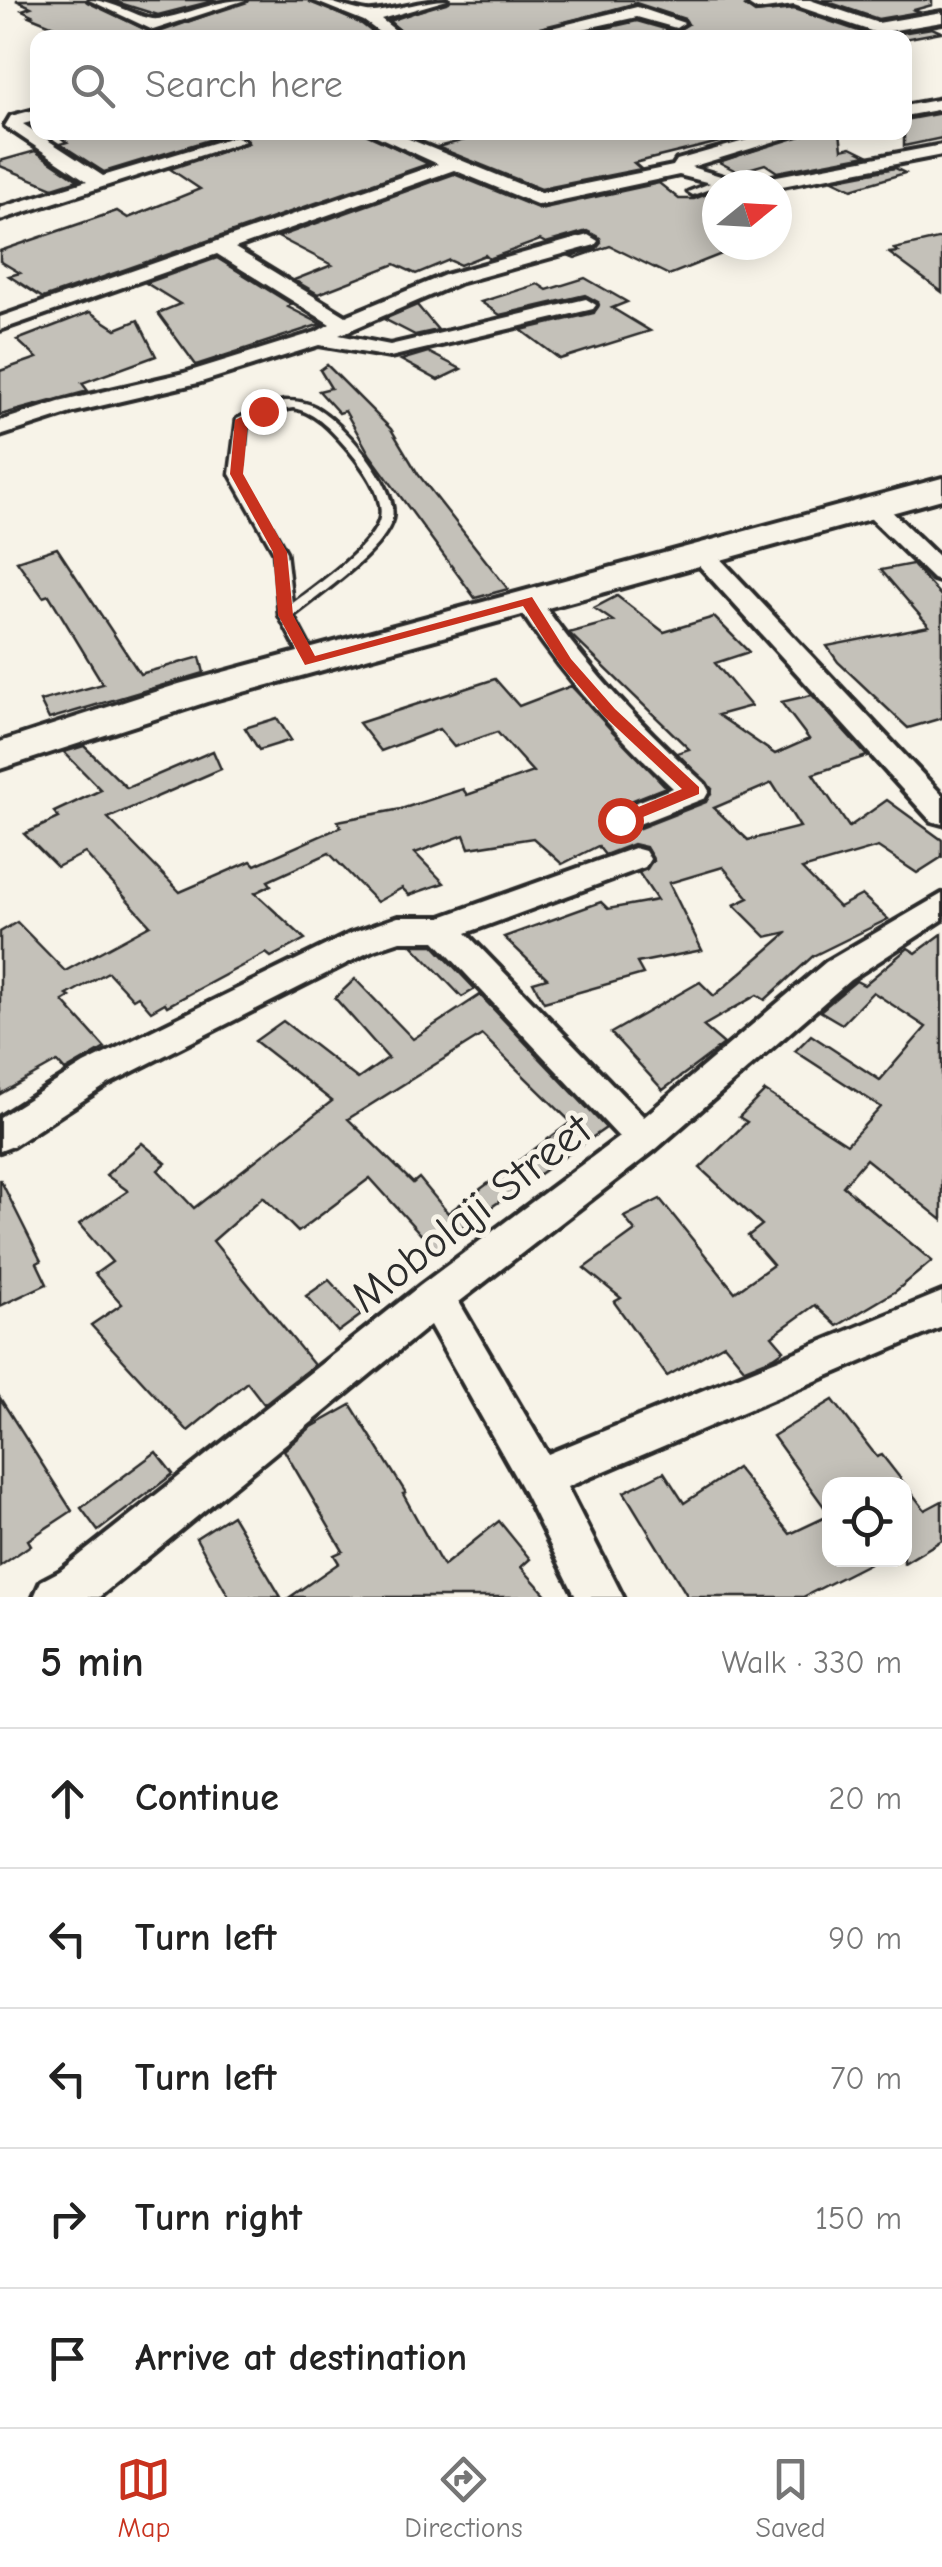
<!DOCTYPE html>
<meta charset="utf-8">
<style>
body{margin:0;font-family:"Comic Neue",sans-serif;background:#f2f2f2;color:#222}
.controls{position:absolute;right:30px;bottom:30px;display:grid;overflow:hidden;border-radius:20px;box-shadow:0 5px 25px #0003}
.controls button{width:90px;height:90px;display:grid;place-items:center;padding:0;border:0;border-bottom:2px solid #e0e0e0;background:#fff;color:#222;font:50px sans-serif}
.compass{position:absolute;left:702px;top:170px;width:90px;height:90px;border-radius:50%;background:#fff;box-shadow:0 5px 25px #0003;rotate:72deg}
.stop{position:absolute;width:30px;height:30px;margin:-22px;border:8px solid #c8321e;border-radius:50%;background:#fff}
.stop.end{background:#c8321e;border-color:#fff;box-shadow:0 2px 10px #0008}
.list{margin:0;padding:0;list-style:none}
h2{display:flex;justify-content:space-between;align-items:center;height:130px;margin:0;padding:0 40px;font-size:42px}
h2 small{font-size:32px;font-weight:400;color:#767676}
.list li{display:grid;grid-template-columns:65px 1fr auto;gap:30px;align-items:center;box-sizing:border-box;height:140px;padding:0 40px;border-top:2px solid #e0e0e0}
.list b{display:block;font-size:38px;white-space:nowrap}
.list em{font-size:32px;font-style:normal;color:#767676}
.icon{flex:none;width:55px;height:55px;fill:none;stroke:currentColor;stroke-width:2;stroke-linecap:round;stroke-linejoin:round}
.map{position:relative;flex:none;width:942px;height:1597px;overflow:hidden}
.search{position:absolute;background:#fff;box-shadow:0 5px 25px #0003;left:30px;right:30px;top:30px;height:110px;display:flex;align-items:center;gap:25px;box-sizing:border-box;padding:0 35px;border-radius:20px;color:#767676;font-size:38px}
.sheet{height:830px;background:#fff}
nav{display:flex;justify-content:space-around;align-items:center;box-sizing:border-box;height:140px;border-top:2px solid #e0e0e0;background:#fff;font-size:28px;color:#767676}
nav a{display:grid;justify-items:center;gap:5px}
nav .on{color:#c8321e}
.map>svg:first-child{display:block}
.building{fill:#c4c1b9;stroke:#2b2b2b;stroke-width:2.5;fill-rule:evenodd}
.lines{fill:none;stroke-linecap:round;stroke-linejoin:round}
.lane-casing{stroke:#2b2b2b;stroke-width:7}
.street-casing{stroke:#2b2b2b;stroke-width:8}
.secondary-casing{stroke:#2b2b2b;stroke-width:8}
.lane{fill:#f7f3e8;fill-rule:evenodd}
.street{fill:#f7f3e8;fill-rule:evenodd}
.secondary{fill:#f7f3e8;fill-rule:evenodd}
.route{fill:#c8321e}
.labels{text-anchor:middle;stroke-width:10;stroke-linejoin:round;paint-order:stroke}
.near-street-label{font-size:45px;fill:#2b2b2b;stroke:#f7f3e8}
</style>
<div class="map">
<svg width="942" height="1597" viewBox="0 0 942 1597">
<rect width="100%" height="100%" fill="#f7f3e8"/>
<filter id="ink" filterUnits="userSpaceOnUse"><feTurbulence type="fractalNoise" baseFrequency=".01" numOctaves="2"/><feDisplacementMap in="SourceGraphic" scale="20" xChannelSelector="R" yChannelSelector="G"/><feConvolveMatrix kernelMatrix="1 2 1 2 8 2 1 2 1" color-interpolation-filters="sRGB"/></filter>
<g filter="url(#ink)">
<g class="building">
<polygon points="16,0 85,0 154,34 249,0 308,0 362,24 380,38 62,38 61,29 29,16 32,15 22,10 31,7"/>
<polygon points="110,0 217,0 158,15"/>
<polygon points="451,0 751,0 745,6 755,13 794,9 876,37 932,28 941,32 904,39 562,38 637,21 675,32 688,24 685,19 636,3 508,38 409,38 389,21"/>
<polygon points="822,0 932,0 932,5 914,10 919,12 878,19"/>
<polygon points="942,113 942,138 904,146 904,120"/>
<polygon points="52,132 235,132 104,172 60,144 67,142"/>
<polygon points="236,132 364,132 428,164 43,298 9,276 20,273 0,261 0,251 117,211 128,218 200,189 170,169 248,143"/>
<polygon points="460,132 760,132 634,163 641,169 541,189 437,147 469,139"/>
<polygon points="808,132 840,132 842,149 851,147 867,155 777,172 765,164 738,172 719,162"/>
<polygon points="35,151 78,180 53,188 0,166 0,161"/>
<polygon points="895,168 905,173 852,189 833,180"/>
<polygon points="454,174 540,209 659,183 679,199 694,199 717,190 717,245 729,251 669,275 610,246 575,258 570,256 596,249 601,243 600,238 587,231 546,243 540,240 489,259 485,255 460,265 449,260 416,274 395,264 318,294 294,280 332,265 278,237"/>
<polygon points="942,238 942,292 889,253 898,252 894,249"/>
<polygon points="217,258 291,304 288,307 321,324 196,365 158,313 180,304 146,283"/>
<polygon points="585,278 627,302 612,308 650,331 560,359 521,330 594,313 598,302 585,295 500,315 481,302 538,284 547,290"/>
<polygon points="417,305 438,330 415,335 384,319"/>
<polygon points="90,312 116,329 138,320 156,356 82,383 88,391 0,415 0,371 37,358 17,340"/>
<polygon points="428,352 461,369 438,380 401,360"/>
<polygon points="327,365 391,429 418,474 508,589 475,598 370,455 345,411 339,413 319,391 331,388 320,370"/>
<polygon points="57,548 140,674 200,657 204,673 49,719 40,701 103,684 49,595 43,597 17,561"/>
<polygon points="912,564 942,597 942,718 908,728 838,662 827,646 929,626 881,570"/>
<path d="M617,596L664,632L714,617L749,652L715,663L751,706L718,715L775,754L809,739L781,702L812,695L867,756L813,774L849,827L887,800L942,840V857L917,873L878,847L802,869L839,907L862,895L888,919L813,956L765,1000L757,995L703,1026L724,1044L663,1090L611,1033L700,982L714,996L788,932L766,937L734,905L749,898L723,867L669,883L702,950L637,963L643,974L544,1002L533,982L547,978L504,937L601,902L608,909L657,900L639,873L653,861L646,847L633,844L605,855L598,846L562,864L533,838L469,848L464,835L415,853L444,883L409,895L402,888L377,902L329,853L268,881L271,885L255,893L305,939L271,957L266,953L167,1006L165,1003L151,1011L138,996L133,999L108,972L67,995L70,997L63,1001L105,1048L65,1071L57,1062L0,1094V932L17,922L65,971L150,925L85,853L57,867L24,834L59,818L54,812L101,790L64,752L84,746L127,788L213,751L221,769L108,818L180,892L251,861L255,865L341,827L338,821L401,809L463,789L467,795L533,772L497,732L454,747L439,729L381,751L359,723L495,679L519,706L571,686L666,787L608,810L602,818L608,831H632L706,802L712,789L677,753L689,749L569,633L613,621L594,608ZM772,783L800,827L748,840L714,808Z"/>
<polygon points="277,718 291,740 259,750 245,728"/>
<polygon points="942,934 942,1220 866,1159 843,1186 932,1261 896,1291 837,1326 815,1305 772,1336 784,1350 774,1357 745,1369 724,1344 667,1376 614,1302 621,1298 584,1268 635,1231 624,1217 660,1199 735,1292 773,1265 748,1236 762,1225 700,1168 747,1122 739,1117 765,1091 847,1144 881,1107 795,1051 811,1035 880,1080 926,1027 873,992 842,1024 820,1011 856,981 864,985 908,948 916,953"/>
<polygon points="412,945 433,945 475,989 462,997"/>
<path d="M355,979L413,1039L480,995L606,1128L461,1228L463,1231L436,1251L370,1178L298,1232L263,1197L213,1241L314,1365L264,1404L247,1382L188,1431L91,1325L122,1304L95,1274L112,1262L79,1224L128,1191L106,1175L142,1143L166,1163L158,1170L194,1208L332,1101L255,1041L283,1021L358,1079L388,1058L335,998ZM482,1035L571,1122L448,1213L419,1178L413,1183L348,1119Z"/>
<polygon points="0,1179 41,1261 37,1263 47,1284 0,1306"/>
<polygon points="329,1280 361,1315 338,1332 306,1296"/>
<polygon points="0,1398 72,1511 28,1540 31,1545 0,1566"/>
<polygon points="833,1400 877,1457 882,1455 925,1510 942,1501 942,1540 904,1563 904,1484 830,1484 830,1515 773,1436"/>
<polygon points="351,1405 406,1493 403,1494 443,1566 499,1521 530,1559 521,1567 548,1597 290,1597 339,1563 334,1555 343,1551 284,1450 310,1428"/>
<polygon points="156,1452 173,1474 98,1531 81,1508"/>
<polygon points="737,1468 790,1534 830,1515 830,1560 876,1560 803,1597 688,1597 624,1492 664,1472 684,1503"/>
<polygon points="232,1515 281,1597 229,1597 196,1538"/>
</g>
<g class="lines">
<g class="lane-casing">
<g id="lane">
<polygon points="720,179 723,180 723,184 693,195 688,192"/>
<path d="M285,401C296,401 306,402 315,407C342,422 399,486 392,519C384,551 319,595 293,616L317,661L310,665L303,661L279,615L274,552L230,474L237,419L266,406ZM293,408C316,412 333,432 348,449C362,466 385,495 380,518C374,546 314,587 292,604L286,552L242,474L247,423L274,411Z"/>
</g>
</g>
<g class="street-casing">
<g id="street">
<path d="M89,0C114,0 142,21 158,19C189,15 214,0 245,0L153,30Z"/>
<path d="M312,0C333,0 347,9 367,12C381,14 424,0 447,0L381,19L405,38H387L364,21Z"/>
<polygon points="761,0 810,0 878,23 942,12 942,22 877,33 794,5 757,10 749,5"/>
<polygon points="637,7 684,23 676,28 637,17 542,38 511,38"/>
<polygon points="942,99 942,109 904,116 904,106"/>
<polygon points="38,109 38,120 23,124 103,176 236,136 245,141 0,220 0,208 87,181 5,126 11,116"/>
<polygon points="368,132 392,132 541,193 673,166 677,160 776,132 805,132 691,167 750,185 718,185 679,175 539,205 454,170 235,248 346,316 445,275 588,235 598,241 595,245 459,283 339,335 390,345 586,299 596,305 593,309 390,357 319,345 198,383 74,412 0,436 0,421 59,402 184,373 316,332 330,324 217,254 0,330 0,317 438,164"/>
<polygon points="942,145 942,155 777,187 752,185 761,179"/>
<polygon points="874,501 883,503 942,560 942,582 933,579 865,513 862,508"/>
<polygon points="703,547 712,550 942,795 942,824 931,821 694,560 690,555 694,550"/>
<path d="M527,592L536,594C585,666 640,725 705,784L709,791L705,798L631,827L620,830L609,827L605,820L609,813L673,788C612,731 558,671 514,600Z"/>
<polygon points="634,848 645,851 650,859 645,867 466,933 644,1117 826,962 942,894 942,920 850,980 656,1149 459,1302 548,1454 942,1292 942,1327 567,1487 623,1597 576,1597 524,1492 430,1325 99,1597 34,1597 41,1581 60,1571 421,1285 619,1137 435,941 400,941 373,950 108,1084 13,1146 0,1151 0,1117 84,1064 349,934 398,917 441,917"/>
</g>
</g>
<g class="secondary-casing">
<polygon id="secondary" points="942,478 942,499 207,702 0,769 0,742 179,684"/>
</g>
<use href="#lane" class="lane"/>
<use href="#street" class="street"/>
<use href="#secondary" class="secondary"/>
</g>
</g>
<polygon class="route" points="259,408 269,411 248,422 243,474 287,552 293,615 315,656 532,597 571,659 615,709 699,787 699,794 626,824 614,824 614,817 682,789 604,716 560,664 523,606 305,665 278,615 273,552 230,474 235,420"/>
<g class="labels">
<g class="near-street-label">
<text transform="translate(470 1212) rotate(-38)" y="16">Mobolaji Street</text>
</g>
</g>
</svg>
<div class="controls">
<button><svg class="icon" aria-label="locate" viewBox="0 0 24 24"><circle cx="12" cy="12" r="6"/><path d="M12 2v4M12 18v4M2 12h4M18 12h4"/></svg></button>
</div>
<svg class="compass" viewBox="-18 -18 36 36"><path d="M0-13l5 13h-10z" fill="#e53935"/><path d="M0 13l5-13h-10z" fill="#767676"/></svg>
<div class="stop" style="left:620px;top:820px"></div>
<div class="stop end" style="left:263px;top:411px"></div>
<div class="search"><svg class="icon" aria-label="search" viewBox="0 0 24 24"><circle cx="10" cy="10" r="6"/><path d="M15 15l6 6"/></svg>Search here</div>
</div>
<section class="sheet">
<h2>5 min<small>Walk · 330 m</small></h2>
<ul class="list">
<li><svg class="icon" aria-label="ahead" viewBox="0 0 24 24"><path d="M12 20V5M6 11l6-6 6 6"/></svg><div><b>Continue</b></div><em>20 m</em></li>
<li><svg class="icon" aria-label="left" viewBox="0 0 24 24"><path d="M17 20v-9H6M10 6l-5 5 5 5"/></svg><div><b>Turn left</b></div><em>90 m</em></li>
<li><svg class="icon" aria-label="left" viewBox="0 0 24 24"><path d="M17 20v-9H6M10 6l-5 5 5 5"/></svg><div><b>Turn left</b></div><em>70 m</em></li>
<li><svg class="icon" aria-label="right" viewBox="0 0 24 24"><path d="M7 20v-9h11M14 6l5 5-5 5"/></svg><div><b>Turn right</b></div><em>150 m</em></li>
<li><svg class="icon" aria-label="arrive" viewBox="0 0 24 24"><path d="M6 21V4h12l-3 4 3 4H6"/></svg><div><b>Arrive at destination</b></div></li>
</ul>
</section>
<nav>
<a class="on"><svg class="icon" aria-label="map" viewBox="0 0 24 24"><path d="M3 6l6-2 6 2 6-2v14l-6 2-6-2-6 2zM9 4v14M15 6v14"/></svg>Map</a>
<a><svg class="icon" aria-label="directions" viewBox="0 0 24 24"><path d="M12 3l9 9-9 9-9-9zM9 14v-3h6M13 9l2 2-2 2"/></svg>Directions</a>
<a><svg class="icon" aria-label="saved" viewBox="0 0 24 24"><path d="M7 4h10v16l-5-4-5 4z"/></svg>Saved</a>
</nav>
